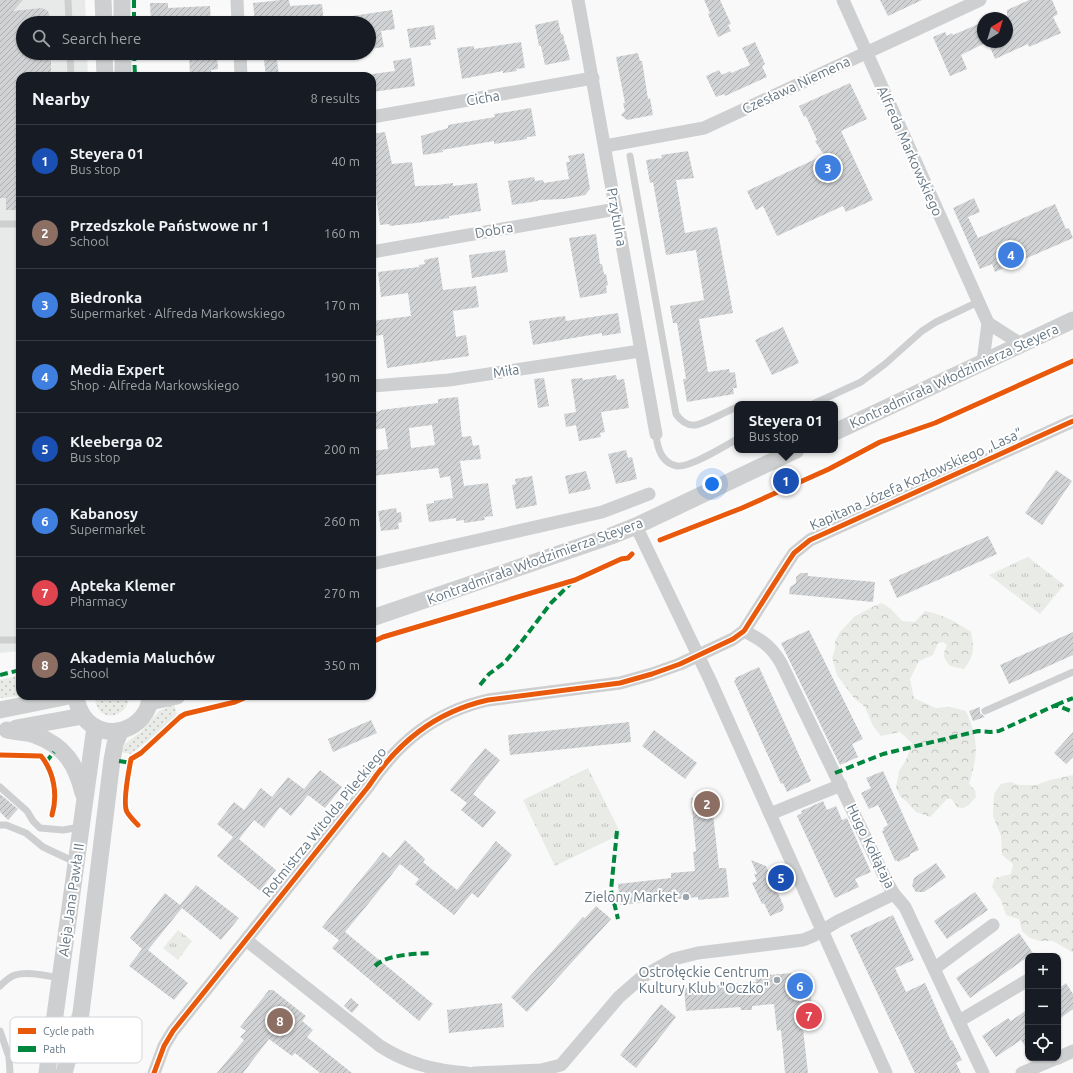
<!DOCTYPE html>
<meta charset="utf-8">
<style>
body{margin:0;font-family:Ubuntu,sans-serif;background:#20242c;color:#f1f3f6}
.controls{position:absolute;right:12px;bottom:12px;display:grid;overflow:hidden;border-radius:8px;box-shadow:0 1px 3px #0004}
.controls button{width:36px;height:36px;display:grid;place-items:center;padding:0;border:0;border-bottom:1px solid #363941;background:#171b24;color:#f1f3f6;font:20px sans-serif}
.compass{position:absolute;left:977px;top:12px;width:36px;height:36px;border-radius:50%;background:#171b24;box-shadow:0 1px 3px #0004;rotate:38deg}
.you{position:absolute;left:712px;top:484px;width:14px;height:14px;margin:-10px;border:3px solid #fff;border-radius:50%;background:#1a73e8;box-shadow:0 0 0 6px #1a73e833}
.badge{display:grid;place-items:center;width:26px;height:26px;border-radius:50%;background:#99a4ac;color:#fff;font-size:13px;font-weight:700}
.pin{position:absolute;translate:-50% -50%;border:2px solid #fff;box-shadow:0 1px 4px #0006}
.popup{position:absolute;left:734px;top:401px;width:104px;height:52px;box-sizing:border-box;display:grid;place-content:center;border-radius:8px;background:#171b24;filter:drop-shadow(0 1px 3px #0005);font-size:13px;white-space:nowrap;color:#9ea1a6}
.popup b{font-size:15px;color:#f1f3f6}
.popup::after{content:'';position:absolute;left:50%;top:100%;margin-left:-8px;border:8px solid transparent;border-top-color:#171b24}
.list{margin:0;padding:0;list-style:none}
h2{display:flex;justify-content:space-between;align-items:center;height:52px;margin:0;padding:0 16px;font-size:17px}
h2 small{font-size:13px;font-weight:400;color:#9ea1a6}
.list li{display:grid;grid-template-columns:26px 1fr auto;gap:12px;align-items:center;box-sizing:border-box;height:72px;padding:0 16px;border-top:1px solid #363941}
.list b{display:block;font-size:15px;white-space:nowrap}
.list p{margin:0;font-size:13px;white-space:nowrap;color:#9ea1a6}
.list em{font-size:13px;font-style:normal;color:#9ea1a6}
.icon{flex:none;width:22px;height:22px;fill:none;stroke:currentColor;stroke-width:2;stroke-linecap:round;stroke-linejoin:round}
.map{position:relative;flex:none;width:1073px;height:1073px;overflow:hidden}
.search{position:absolute;background:#171b24;box-shadow:0 1px 3px #0004;left:16px;top:16px;width:360px;height:44px;display:flex;align-items:center;gap:10px;box-sizing:border-box;padding:0 14px;border-radius:22px;color:#9ea1a6;font-size:15px}
.panel{position:absolute;background:#171b24;box-shadow:0 1px 3px #0004;left:16px;top:72px;width:360px;height:628px;border-radius:12px}
.map>svg:first-child{display:block}
.built{fill:#e8e9e9}
.grass{fill:url(#grass-dots)}
.forest{fill:url(#forest-crowns)}
.park{fill:url(#park-tufts)}
.building{fill:url(#building-hatch);fill-rule:evenodd}
.lines{fill:none;stroke-linecap:round;stroke-linejoin:round}
.service{stroke:#cecfd0;stroke-width:7}
.minor{stroke:#cecfd0;stroke-width:13}
.tertiary{stroke:#cecfd0;stroke-width:17}
.quiet{stroke:#00873e;stroke-width:4;stroke-dasharray:8 4;stroke-linecap:butt}
.cycleway-casing{stroke:#fff;stroke-width:8}
.cycleway{stroke:#e8590c;stroke-width:5}
.poi-dot{fill:#99a4ac;stroke:#fff;stroke-width:1.5}
.labels{text-anchor:middle;stroke-width:4;stroke-linejoin:round;paint-order:stroke}
.street-label{font-size:14px;fill:#657683;stroke:#fff}
.poi-label{font-size:14px;fill:#657683;stroke:#fff;text-anchor:end}
.key{fill:#fff;stroke:#d1d6da;stroke-width:1}
.key-label{font-size:11px;fill:#657683}
</style>
<div class="map">
<svg width="1073" height="1073" viewBox="0 0 1073 1073">
<defs>
<pattern id="grass-dots" width="8" height="8" patternUnits="userSpaceOnUse"><rect width="8" height="8" fill="#e8ebe6"/><path d="M2 2h.1M6 6h.1" fill="none" stroke="#c0c3c0" stroke-width="1.8" stroke-linecap="round"/></pattern>
<pattern id="forest-crowns" width="20" height="18" patternUnits="userSpaceOnUse"><rect width="20" height="18" fill="#e8ebe6"/><path d="M2 6a3 3 0 1 1 6 0M12 15a3 3 0 1 1 6 0" fill="none" stroke="#c0c3c0"/></pattern>
<pattern id="park-tufts" width="24" height="20" patternUnits="userSpaceOnUse"><rect width="24" height="20" fill="#e8ebe6"/><path d="M3 7l-1-3M5 7V3M7 7l1-3M15 17l-1-3M17 17v-4M19 17l1-3" fill="none" stroke="#c0c3c0"/></pattern>
<pattern id="building-hatch" width="6" height="6" patternUnits="userSpaceOnUse"><rect width="6" height="6" fill="#d0d2d3"/><path d="M-1 1l2-2M0 6l6-6M5 7l2-2" fill="none" stroke="#acafb1"/></pattern>
</defs>
<rect width="100%" height="100%" fill="#f9f9f9"/>
<polygon class="built" points="0,0 85,0 86,23 23,23 23,53 87,53 88,76 20,76 20,651 0,653"/>
<g class="grass">
<polygon points="18,676 20,677 20,696 0,698 0,680"/>
<path d="M95,696H129C129,716 104,723 97,706C95,703 95,699 95,696Z"/>
<polygon points="174,704 177,714 174,720 131,754 121,752 125,744 142,731 159,711"/>
</g>
<g class="forest">
<path d="M882,603L891,609L902,621L915,622L925,611C944,615 955,621 971,632C974,650 975,654 964,669L950,666C943,657 942,656 947,645L943,642L938,643L933,655L919,661L910,679L914,698L936,708L951,707L966,711C979,740 978,754 969,784L975,790L976,797L969,805L963,808L957,807L952,799H947L930,817L916,812L906,801L900,796L896,788L899,771L906,760L912,743L900,732L881,736L873,726L865,707L854,698L837,675L832,658L835,649V641L840,632L854,617L872,607Z"/>
<polygon points="1073,775 1073,952 1072,952 1053,941 1040,941 1030,938 1022,931 1019,919 1006,915 1001,900 992,887 995,878 1011,874 1013,864 1002,855 1001,836 993,816 994,794 1001,784 1010,782 1019,785 1036,785 1050,780"/>
</g>
<g class="park">
<polygon points="1028,557 1064,585 1040,614 989,575"/>
<polygon points="588,768 621,834 555,866 523,800"/>
<polygon points="178,930 192,941 178,960 163,948"/>
</g>
<g class="building">
<polygon points="0,0 23,0 13,11 42,8 48,11 50,17 50,23 23,23 23,53 51,53 51,76 20,76 20,210 6,210 6,198 0,198"/>
<polygon points="281,0 289,0 290,6 322,4 324,23 306,23 305,18 280,20 281,23 255,23 253,3"/>
<polygon points="704,0 720,0 731,24 728,25 731,31 718,37 708,14 710,13"/>
<polygon points="880,0 922,0 888,16"/>
<polygon points="1029,0 1052,0 1058,14 1053,17 1061,33 1029,47 1028,44 995,59 988,42 1007,42 1007,10"/>
<polygon points="150,3 168,3 168,8 210,6 211,23 151,23"/>
<polygon points="392,10 395,29 381,31 384,47 369,49 369,23 346,23 346,17"/>
<polygon points="558,20 561,34 563,34 565,44 566,44 570,60 545,65 541,46 539,46 535,25"/>
<polygon points="983,22 983,44 961,55 967,69 950,76 933,37 945,32 947,36 952,33 953,35"/>
<polygon points="434,25 436,39 430,40 431,45 410,48 407,29"/>
<polygon points="521,42 525,68 516,69 517,71 503,73 503,71 462,79 457,48 474,46 474,49"/>
<polygon points="755,42 765,64 762,66 767,77 725,96 724,94 716,97 706,76 719,70 722,75 730,71 731,73 750,65 742,48"/>
<polygon points="189,53 217,53 218,69 211,70 212,76 190,76"/>
<polygon points="263,53 276,53 279,76 266,76"/>
<polygon points="638,53 640,61 642,61 648,99 650,98 653,115 627,120 621,115 625,111 623,103 625,103 616,57"/>
<polygon points="411,58 415,86 372,92 372,74 395,71 393,61"/>
<polygon points="850,83 867,119 841,131 873,200 846,212 843,206 777,236 763,206 756,210 747,191 824,155 815,141 817,140 806,116 804,117 799,106"/>
<polygon points="531,108 536,136 527,137 527,139 494,144 494,141 442,150 443,152 423,155 421,136 448,128 448,125 495,117 494,114"/>
<polygon points="385,132 392,164 412,162 415,186 438,185 453,183 453,186 477,183 481,211 449,216 449,218 416,223 390,226 389,224 380,225 376,195 372,195 372,134"/>
<polygon points="688,151 694,178 676,180 685,233 717,227 733,313 699,319 708,372 729,369 730,373 735,372 737,388 733,388 734,394 687,402 683,379 686,379 677,323 673,323 670,306 704,300 696,250 666,255 653,182 650,183 646,160 662,158 661,155"/>
<polygon points="584,153 590,189 585,195 564,199 538,200 538,201 512,205 508,181 534,177 535,181 543,180 544,183 569,179 566,162 570,162 568,156"/>
<polygon points="974,198 980,212 968,217 978,238 1055,204 1066,229 1069,228 1073,238 995,272 992,264 980,269 953,208"/>
<polygon points="596,234 600,264 602,264 604,274 606,274 608,285 606,286 607,293 580,298 569,238"/>
<polygon points="505,250 508,272 472,278 469,255"/>
<polygon points="438,257 443,290 476,286 479,307 453,311 456,337 466,335 469,356 387,368 383,335 372,336 372,321 411,316 408,293 381,297 378,272 419,267 419,265 425,264 424,260"/>
<polygon points="618,313 621,333 602,336 602,333 533,345 529,321 565,316 566,321"/>
<polygon points="783,327 799,363 772,375 755,340"/>
<polygon points="616,375 617,380 624,379 629,408 601,412 605,432 600,433 601,437 579,441 576,425 566,427 564,414 576,412 571,379 582,378 583,380"/>
<polygon points="544,378 549,406 538,408 534,379"/>
<path d="M458,397L462,437L471,436L473,446L479,445L481,459L460,461L464,486L488,483L493,516L484,517L485,520L464,523V520L456,521V518L429,522L426,504L434,503V501L453,498L450,476L440,478L438,468L372,476V451L388,449L385,428L373,430L372,412L381,411V410L438,403V399ZM432,425L435,445L411,448L409,428Z"/>
<polygon points="626,450 628,458 632,457 637,479 616,484 608,454"/>
<polygon points="1056,470 1072,481 1042,525 1025,513"/>
<polygon points="586,471 591,489 569,494 565,476"/>
<polygon points="532,476 537,505 516,509 512,485 516,484 515,479"/>
<polygon points="396,508 397,513 401,512 402,522 398,523 399,529 381,531 378,511"/>
<polygon points="988,536 997,554 897,598 889,580"/>
<polygon points="801,573 808,573 808,576 875,582 873,602 789,594 790,587 796,583 796,577"/>
<polygon points="809,630 863,739 852,744 858,757 840,765 781,643"/>
<polygon points="1073,632 1073,655 1009,684 1000,665"/>
<polygon points="759,667 811,781 787,792 783,783 781,784 734,681 736,680 735,678"/>
<polygon points="980,707 980,713 985,717 973,721 969,711"/>
<polygon points="371,720 377,733 333,752 328,739"/>
<polygon points="629,722 631,742 510,755 508,735"/>
<polygon points="654,730 697,763 685,779 642,746"/>
<polygon points="1073,732 1073,757 1066,764 1054,753"/>
<polygon points="485,748 500,760 473,794 496,812 483,828 461,810 467,803 450,790"/>
<polygon points="320,770 342,787 325,808 308,795 291,816 280,807 264,828 254,820 239,839 276,870 260,891 217,856 233,837 217,824 234,802 244,810 261,788 272,797 288,777 304,789"/>
<polygon points="883,771 919,850 910,854 910,856 898,862 897,860 895,861 882,831 884,830 883,828 888,825 878,805 869,809 861,793 871,788 866,778"/>
<polygon points="0,794 18,809 8,820 0,812"/>
<polygon points="711,796 719,868 726,868 729,897 698,900 698,897 620,905 618,884 671,878 671,873 695,871 693,852 696,851 691,798"/>
<polygon points="823,801 827,810 836,806 842,820 847,818 871,872 855,879 859,887 835,898 797,816 802,813 801,811"/>
<polygon points="405,840 425,859 423,862 457,890 496,841 512,855 478,898 472,893 454,915 415,884 419,879 400,864 373,898 345,932 433,1004 419,1021 332,948 339,940 322,927 383,852 390,858"/>
<polygon points="751,860 766,866 784,907 782,911 770,916 764,903 762,904 752,883 757,881 754,874 757,874"/>
<polygon points="936,863 946,877 924,892 916,892 912,886 914,878"/>
<polygon points="196,885 239,918 221,940 182,908 148,950 188,983 174,1000 129,966 142,949 130,938 165,893 180,905"/>
<polygon points="975,892 988,910 947,939 934,921"/>
<polygon points="596,906 611,919 527,1012 511,997 583,917 585,918"/>
<polygon points="893,915 914,960 895,968 906,992 925,983 951,1041 952,1040 962,1060 956,1063 961,1073 915,1073 850,935"/>
<polygon points="1019,933 1033,953 970,998 956,978"/>
<polygon points="793,973 810,988 814,1028 803,1029 808,1073 785,1073 781,1030 777,1031 774,1004 752,1006 752,1010 741,1010 740,1007 686,1011 684,988 756,982 755,976"/>
<polygon points="1066,983 1073,994 1073,1009 1058,1020 1058,989"/>
<polygon points="269,990 273,990 306,1016 302,1021 313,1030 307,1037 352,1073 320,1073 295,1053 292,1056 269,1039 243,1073 217,1073 244,1040 240,1037 246,1031 240,1027"/>
<polygon points="351,998 359,1005 352,1013 344,1006"/>
<polygon points="502,1003 504,1027 449,1033 447,1010"/>
<polygon points="661,1004 676,1017 636,1068 620,1055"/>
<polygon points="1028,1009 1028,1050 1021,1040 996,1057 982,1036 1008,1018 1011,1021"/>
</g>
<g class="lines">
<g class="service">
<polyline points="68,0 69,23"/>
<polyline points="70,53 71,76"/>
<path d="M630,156L676,414C680,420 687,426 695,425C704,424 727,411 737,407"/>
<polyline points="0,224 20,224"/>
<polyline points="813,404 861,382 885,364 922,331 936,322 978,302"/>
<path d="M656,434C657,447 661,463 677,466C689,468 725,446 737,439"/>
<polyline points="0,640 20,640"/>
<polyline points="985,711 1073,672"/>
<polyline points="0,787 27,811 33,821 40,828 63,830 81,827"/>
<polyline points="0,825 6,825 26,833 43,847 75,862"/>
<path d="M0,986C4,982 9,977 15,975C28,971 47,976 60,978"/>
<polyline points="0,1031 9,1057 10,1073"/>
</g>
<g class="minor">
<polyline points="237,0 238,23"/>
<polyline points="578,0 656,434"/>
<polyline points="843,0 988,323 983,361"/>
<polyline points="240,53 241,76"/>
<polyline points="372,117 593,78"/>
<polyline points="605,146 704,128 980,0"/>
<polyline points="372,252 616,209"/>
<polyline points="988,323 1021,344"/>
<polyline points="372,386 449,380 640,351"/>
<polyline points="636,526 710,680 886,1073"/>
<polyline points="372,564 602,512 649,494"/>
<path d="M744,631C762,640 771,646 781,663L887,882L894,894L905,907L983,1073"/>
<polyline points="770,814 841,785"/>
<path d="M246,940L380,1046C408,1064 434,1070 467,1073"/>
<polyline points="935,968 993,925"/>
<polyline points="959,1021 1028,980"/>
<polyline points="1058,1058 1073,1051"/>
<path d="M154,1073L164,1046L173,1031L368,787C398,742 435,712 488,700L620,683L652,674L680,664L733,639L744,631L788,562L794,553L810,540L1073,421"/>
<polyline points="474,1073 541,1070 561,1065 619,997 642,977 674,959 698,953 803,940 813,936 838,921 894,894"/>
<polyline points="1022,1073 1057,1058"/>
</g>
<g class="tertiary">
<polyline points="103,0 104,23"/>
<polyline points="122,0 122,23"/>
<polyline points="104,53 105,76"/>
<polyline points="123,53 123,76"/>
<polyline points="835,432 1073,320"/>
<polyline points="372,618 611,536 636,526 796,450"/>
<path d="M76,696C77,703 79,710 83,716C103,745 149,730 150,696"/>
<polyline points="150,702 177,696"/>
<polyline points="0,710 69,696"/>
<polyline points="16,728 83,716"/>
<path d="M7,730C16,732 27,732 35,735C65,746 76,764 83,793"/>
<polyline points="47,1073 95,727"/>
<polyline points="64,1073 81,1013 112,760 115,744 120,732"/>
</g>
<g class="quiet">
<polyline points="134,0 134,23"/>
<polyline points="134,53 135,76"/>
<polyline points="0,675 20,670"/>
<polyline points="480,685 489,674 505,662 519,645 551,603 570,584"/>
<polyline points="1056,705 1073,698"/>
<polyline points="119,761 131,763"/>
<polyline points="46,762 54,752"/>
<polyline points="835,773 883,754 978,731 990,732 999,731 1056,705 1073,712"/>
<polyline points="617,831 611,890 618,919"/>
<path d="M375,966C387,954 416,954 432,953"/>
</g>
<g class="cycleway-casing">
<g id="cycleway">
<polyline points="660,540 742,508 829,469 880,442 935,423 1073,361"/>
<polyline points="372,642 383,637 575,580 621,559 628,558 632,554"/>
<path d="M0,755L41,756C54,772 58,795 52,815"/>
<path d="M138,825C134,821 130,817 127,812C122,803 129,770 131,759L141,753L180,717L185,714L235,702L249,696"/>
<path d="M154,1073L164,1046L173,1031L368,787C398,742 435,712 488,700L620,683L652,674L680,664L733,639L744,631L788,562L794,553L810,540L1073,421"/>
</g>
</g>
<use href="#cycleway" class="cycleway"/>
</g>
<g class="poi-dot">
<circle cx="686" cy="897" r="4"/>
<circle cx="777" cy="980" r="4"/>
</g>
<g class="labels">
<g class="street-label">
<text transform="translate(796 85) rotate(-25)" y="5">Czesława Niemena</text>
<text transform="translate(483 98) rotate(-10)" y="5">Cicha</text>
<text transform="translate(910 151) rotate(66)" y="5">Alfreda Markowskiego</text>
<text transform="translate(617 217) rotate(80)" y="5">Przytulna</text>
<text transform="translate(494 230) rotate(-10)" y="5">Dobra</text>
<text transform="translate(506 371) rotate(-9)" y="5">Miła</text>
<text transform="translate(954 376) rotate(-25)" y="5">Kontradmirała Włodzimierza Steyera</text>
<text transform="translate(916 479) rotate(-24)" y="5">Kapitana Józefa Kozłowskiego „Lasa”</text>
<text transform="translate(535 561) rotate(-20)" y="5">Kontradmirała Włodzimierza Steyera</text>
<text transform="translate(324 822) rotate(-51)" y="5">Rotmistrza Witolda Pileckiego</text>
<text transform="translate(871 846) rotate(64)" y="5">Hugo Kołłątaja</text>
<text transform="translate(71 900) rotate(-82)" y="5">Aleja Jana Pawła II</text>
</g>
<g class="poi-label">
<text x="678" y="902">Zielony Market</text>
<text x="769" y="977">Ostrołęckie Centrum<tspan x="769" dy="16">Kultury Klub "Oczko"</tspan></text>
</g>
</g>
<rect x="10" y="1017" width="132" height="46" rx="6" class="key"/>
<rect x="18" y="1028" width="18" height="6" fill="#e8590c"/>
<rect x="18" y="1046" width="18" height="6" fill="#00873e"/>
<g class="key-label">
<text x="43" y="1035">Cycle path</text>
<text x="43" y="1053">Path</text>
</g>
</svg>
<div class="controls">
<button>+</button>
<button>−</button>
<button><svg class="icon" aria-label="locate" viewBox="0 0 24 24"><circle cx="12" cy="12" r="6"/><path d="M12 2v4M12 18v4M2 12h4M18 12h4"/></svg></button>
</div>
<svg class="compass" viewBox="-18 -18 36 36"><path d="M0-13l5 13h-10z" fill="#e53935"/><path d="M0 13l5-13h-10z" fill="#9ea1a6"/></svg>
<div class="you"></div>
<div class="pin badge" style="left:786px;top:481px;background:#1a4fb4">1</div>
<div class="popup"><b>Steyera 01</b>Bus stop</div>
<div class="pin badge" style="left:707px;top:804px;background:#8d6e63">2</div>
<div class="pin badge" style="left:828px;top:168px;background:#3f7fe0">3</div>
<div class="pin badge" style="left:1011px;top:255px;background:#3f7fe0">4</div>
<div class="pin badge" style="left:781px;top:878px;background:#1a4fb4">5</div>
<div class="pin badge" style="left:800px;top:986px;background:#3f7fe0">6</div>
<div class="pin badge" style="left:809px;top:1016px;background:#e0444e">7</div>
<div class="pin badge" style="left:280px;top:1021px;background:#8d6e63">8</div>
<div class="search"><svg class="icon" aria-label="search" viewBox="0 0 24 24"><circle cx="10" cy="10" r="6"/><path d="M15 15l6 6"/></svg>Search here</div>
<section class="panel">
<h2>Nearby<small>8 results</small></h2>
<ul class="list">
<li><span class="badge" style="background:#1a4fb4">1</span><div><b>Steyera 01</b><p>Bus stop</p></div><em>40 m</em></li>
<li><span class="badge" style="background:#8d6e63">2</span><div><b>Przedszkole Państwowe nr 1</b><p>School</p></div><em>160 m</em></li>
<li><span class="badge" style="background:#3f7fe0">3</span><div><b>Biedronka</b><p>Supermarket · Alfreda Markowskiego</p></div><em>170 m</em></li>
<li><span class="badge" style="background:#3f7fe0">4</span><div><b>Media Expert</b><p>Shop · Alfreda Markowskiego</p></div><em>190 m</em></li>
<li><span class="badge" style="background:#1a4fb4">5</span><div><b>Kleeberga 02</b><p>Bus stop</p></div><em>200 m</em></li>
<li><span class="badge" style="background:#3f7fe0">6</span><div><b>Kabanosy</b><p>Supermarket</p></div><em>260 m</em></li>
<li><span class="badge" style="background:#e0444e">7</span><div><b>Apteka Klemer</b><p>Pharmacy</p></div><em>270 m</em></li>
<li><span class="badge" style="background:#8d6e63">8</span><div><b>Akademia Maluchów</b><p>School</p></div><em>350 m</em></li>
</ul>
</section>
</div>
